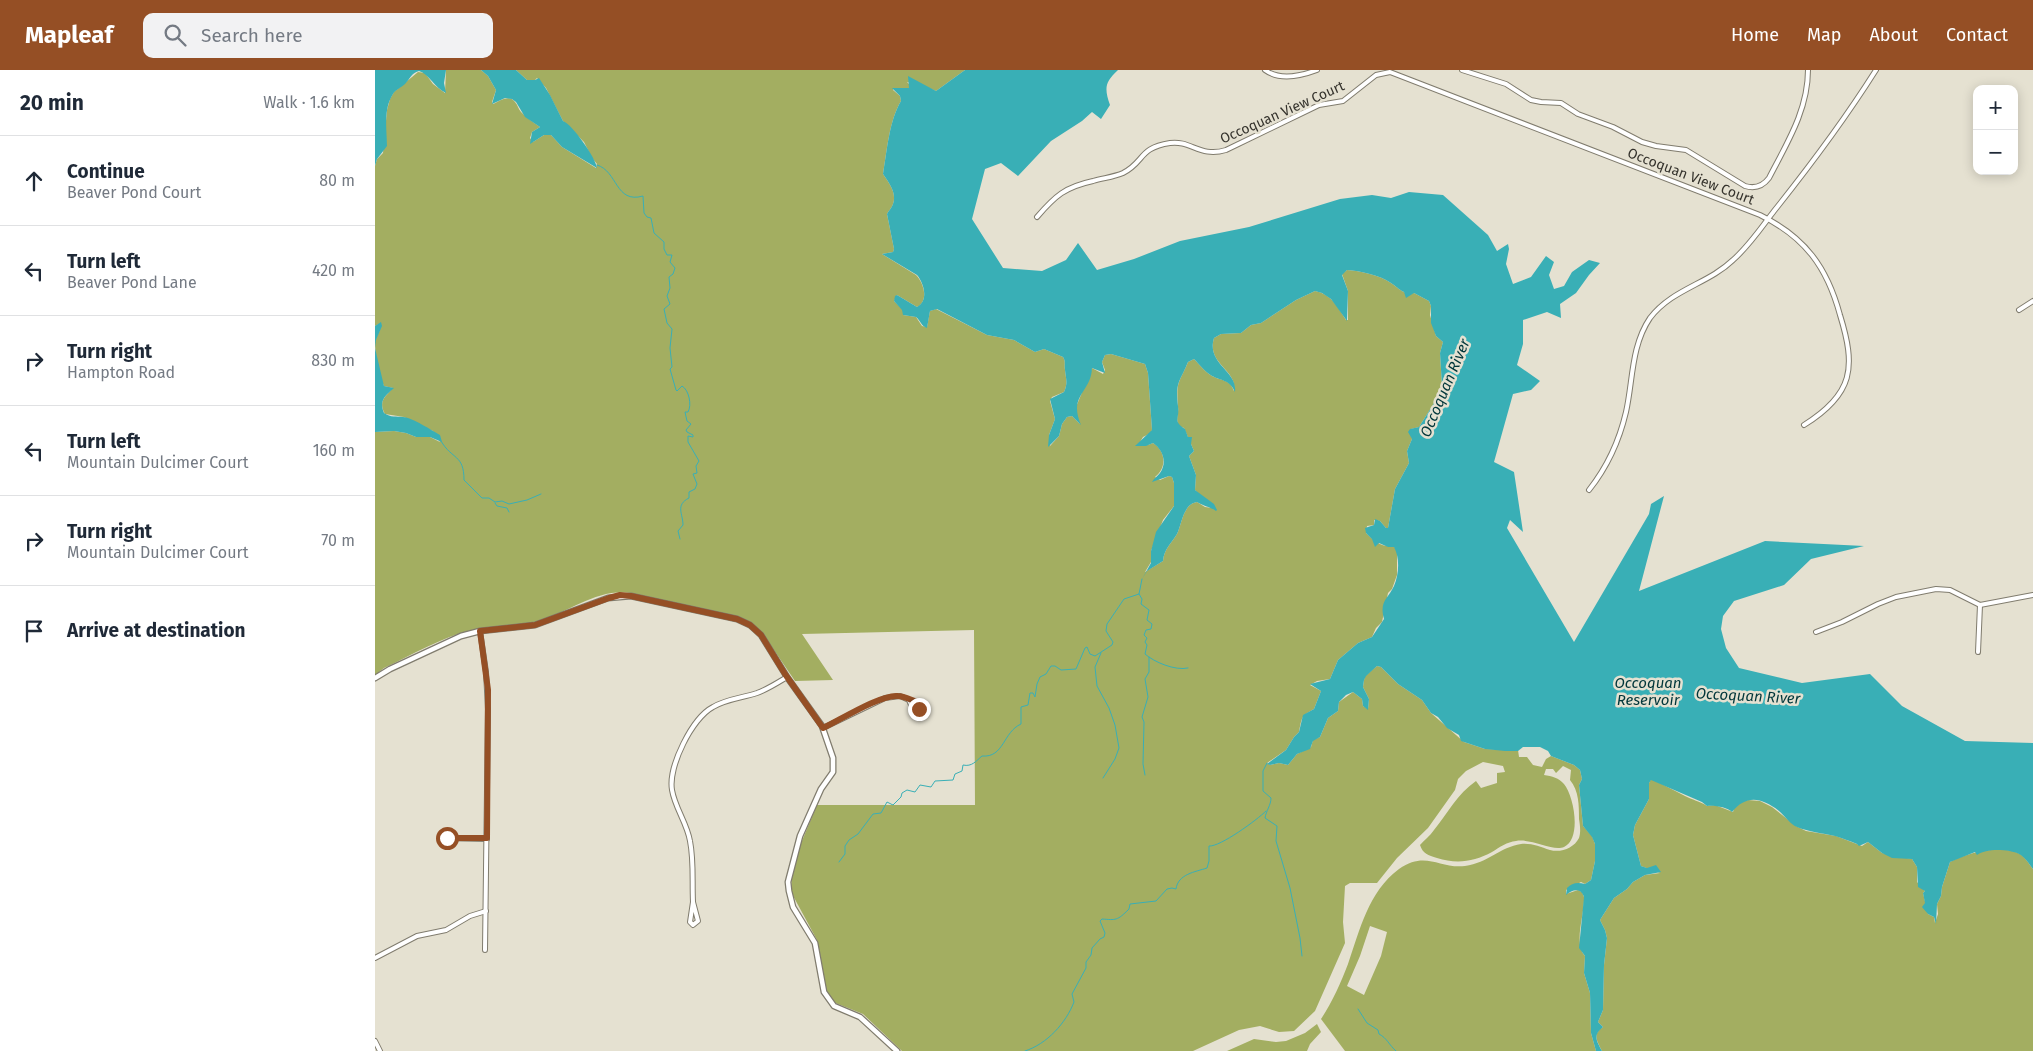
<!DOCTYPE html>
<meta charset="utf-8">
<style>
body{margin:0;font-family:"Fira Sans",sans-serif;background:#f2f2f3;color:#1f2937}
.controls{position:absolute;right:15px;top:15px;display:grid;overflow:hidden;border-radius:10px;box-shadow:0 2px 12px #0003}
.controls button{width:45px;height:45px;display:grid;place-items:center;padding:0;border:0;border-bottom:1px solid #e0e1e3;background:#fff;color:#1f2937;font:25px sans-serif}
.stop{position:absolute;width:15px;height:15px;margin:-11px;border:4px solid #954f25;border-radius:50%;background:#fff}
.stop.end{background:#954f25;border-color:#fff;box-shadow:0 1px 5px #0008}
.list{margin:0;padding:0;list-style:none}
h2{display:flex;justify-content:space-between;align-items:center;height:65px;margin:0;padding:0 20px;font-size:21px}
h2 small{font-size:16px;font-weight:400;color:#747a83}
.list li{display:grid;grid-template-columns:32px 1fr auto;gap:15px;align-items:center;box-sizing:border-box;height:90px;padding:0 20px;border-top:1px solid #e0e1e3}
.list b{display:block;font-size:19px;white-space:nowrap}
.list p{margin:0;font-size:16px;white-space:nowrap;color:#747a83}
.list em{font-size:16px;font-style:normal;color:#747a83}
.icon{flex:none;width:28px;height:28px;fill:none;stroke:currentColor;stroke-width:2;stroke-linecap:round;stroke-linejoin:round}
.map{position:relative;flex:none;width:1658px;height:981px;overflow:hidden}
header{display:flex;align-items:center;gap:30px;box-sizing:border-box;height:70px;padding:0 25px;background:#954f25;color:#fff}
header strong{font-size:24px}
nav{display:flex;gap:28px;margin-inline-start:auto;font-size:18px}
.search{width:350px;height:45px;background:#f2f2f3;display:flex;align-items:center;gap:12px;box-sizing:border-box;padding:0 18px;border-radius:10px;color:#747a83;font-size:19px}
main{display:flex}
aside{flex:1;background:#fff}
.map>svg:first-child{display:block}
.forest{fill:#a3ae61;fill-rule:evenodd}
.water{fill:#39afb6}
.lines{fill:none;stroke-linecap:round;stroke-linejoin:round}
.stream{stroke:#39afb6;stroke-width:1}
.minor-casing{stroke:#807c6e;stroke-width:6}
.tertiary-casing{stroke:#807c6e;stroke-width:7}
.minor{stroke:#fff;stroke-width:4}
.tertiary{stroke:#fff;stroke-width:4.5}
.route{stroke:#954f25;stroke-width:6}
.labels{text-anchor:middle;stroke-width:5;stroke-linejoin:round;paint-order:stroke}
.street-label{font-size:14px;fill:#35332d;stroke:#e5e1d1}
.water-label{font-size:15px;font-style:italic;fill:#00363a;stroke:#e5e1d1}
</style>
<header>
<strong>Mapleaf</strong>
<div class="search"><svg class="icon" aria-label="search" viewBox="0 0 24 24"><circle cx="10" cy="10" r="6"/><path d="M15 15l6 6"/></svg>Search here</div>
<nav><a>Home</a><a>Map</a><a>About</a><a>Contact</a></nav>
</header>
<main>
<aside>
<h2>20 min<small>Walk · 1.6 km</small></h2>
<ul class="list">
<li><svg class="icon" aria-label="ahead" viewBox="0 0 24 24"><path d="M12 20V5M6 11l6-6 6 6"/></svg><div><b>Continue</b><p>Beaver Pond Court</p></div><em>80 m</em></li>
<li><svg class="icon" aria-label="left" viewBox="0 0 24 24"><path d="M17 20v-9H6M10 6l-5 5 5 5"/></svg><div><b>Turn left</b><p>Beaver Pond Lane</p></div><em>420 m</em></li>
<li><svg class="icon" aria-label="right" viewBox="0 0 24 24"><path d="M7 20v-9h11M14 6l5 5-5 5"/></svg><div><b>Turn right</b><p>Hampton Road</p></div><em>830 m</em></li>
<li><svg class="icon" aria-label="left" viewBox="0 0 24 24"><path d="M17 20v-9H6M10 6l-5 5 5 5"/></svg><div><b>Turn left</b><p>Mountain Dulcimer Court</p></div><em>160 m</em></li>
<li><svg class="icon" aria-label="right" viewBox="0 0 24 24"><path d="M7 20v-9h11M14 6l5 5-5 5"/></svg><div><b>Turn right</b><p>Mountain Dulcimer Court</p></div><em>70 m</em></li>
<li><svg class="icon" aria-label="arrive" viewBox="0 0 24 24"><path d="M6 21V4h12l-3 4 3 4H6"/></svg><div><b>Arrive at destination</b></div></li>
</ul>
</aside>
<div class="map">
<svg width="1658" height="981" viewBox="0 0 1658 981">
<rect width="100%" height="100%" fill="#e5e1d1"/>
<g class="forest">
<path d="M71,0H106L113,6L121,20L117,32L118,34C125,31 134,24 140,32C143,35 143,39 146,42C152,48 158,52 165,57L157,62L155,68L158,72L169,65H176L187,77L221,98L222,94L217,88L209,72L188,51L171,18L162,8L160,10H152L141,0H590L561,21L547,15L532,12L535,15L534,18H519L518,20L525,26L526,31C514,51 512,81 508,104C514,113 522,123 518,134C517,138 513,141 512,144L519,179L518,182L507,184L541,205C549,213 554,231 542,237L522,225L519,231L528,240V245L541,247L547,256L552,257L555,241L561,239L612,265L639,270L660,282L669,279L688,287C691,292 689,294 690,300C691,309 693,313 689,322L677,327L675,331L680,349L674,365L675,376L684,366L687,354L692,347L697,346L705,354L701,343V337L717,298L728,304L730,300L727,292L730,285L736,284L770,294L773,303L777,360L776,363L768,367L765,372L773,375L778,373C791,381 792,398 780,407L785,410L794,406L797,407L799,413V436L788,450L776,481V492L770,502L788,491C789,479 796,474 802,464C807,454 808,434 822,432L830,437L837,438L820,420L821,405L814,386L819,381L809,358L804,356C800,349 804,344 803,337C801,310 804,314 813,292L819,289C825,295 830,302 837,306C846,311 855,309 859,321C863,300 831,294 839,268L846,264L866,263L876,255L886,253L921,230L940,221C956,224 963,237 971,250H973V221L967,204L972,200C985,201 1005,205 1016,213C1021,216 1023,219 1029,222L1031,224L1039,223L1054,231L1056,236L1055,245L1061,266L1068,272L1065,283L1067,316L1061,330L1044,357L1036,359L1037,369L1032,381L1034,393L1020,419L1013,458H1011L1005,451L999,450V455L992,456L991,463C999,471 1007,478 1019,476L1022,482V505L1017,519L1013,523L1007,552L1001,558L997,567L983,573L963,590L955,609L942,611L935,615L946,621L939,639C926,646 927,647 924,662L919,667L911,680L892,693L895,695L904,693L913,695L922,684L936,677L938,670L945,667L953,648L963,641L964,632L978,622L987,629L988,636L993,639L994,629L988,617L989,610L990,606L1002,596L1006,597L1023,614L1047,630L1056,643L1089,672L1110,679L1143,680L1144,687H1152L1158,695L1167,697L1171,689L1176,686L1199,695L1205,700L1207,709L1204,715L1208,756L1217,766L1220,774V791L1216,810L1210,814L1206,812L1191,820V824L1203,820L1207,822L1209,827C1210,844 1198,873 1210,886L1209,903L1215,923L1216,963L1221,981H970L946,949C957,933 966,912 973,894C985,860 993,822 1024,799C1051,780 1064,799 1090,796C1113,793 1125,777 1146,774C1157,773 1165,777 1175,780C1186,783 1199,778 1204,768C1206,762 1205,755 1204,749C1204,735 1204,721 1195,710L1196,700L1188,696L1181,703L1178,699H1171L1169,705C1177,706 1184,708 1189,714C1199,726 1207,769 1189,777C1178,782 1156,768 1141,771C1132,772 1125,777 1117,782C1099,792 1081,794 1062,788C1053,785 1048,784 1045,775C1049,770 1055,766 1059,760C1073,743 1082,724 1101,711L1106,718L1122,713V703L1130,702L1128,696L1108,692L1091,701L1083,709L1080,720L1053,758L1022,788L1002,813H975L970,816L968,852L970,873L940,941L919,961L904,962L885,956L864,960L818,981H527L488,944L453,930L442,870L416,822L417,800L424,778L442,735H600L599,560L427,564L458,610L420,611L386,561L371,550L256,523C224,518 195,541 165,551C143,558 120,555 97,560C67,567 37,585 9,598L0,605V362L19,361L31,363L41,367H55L65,372L58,361L51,358L29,347L10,344C3,331 10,327 18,318L9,316C4,304 0,285 0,272C2,264 6,261 6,253L0,256V96L2,89L8,83L12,40L15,29L19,22L43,2L50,3L58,14L70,23ZM995,856L1012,862L1006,886L989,925L972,916L985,886Z"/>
<path d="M1276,709C1288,714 1298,720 1310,726C1317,730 1325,731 1332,736L1340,735L1358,742L1360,736L1366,732L1373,730L1385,731L1397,737L1421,756L1431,761L1461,766L1487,776L1493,772L1507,783L1537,789L1542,797V812L1550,821L1548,823L1553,844L1559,847L1560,853L1563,844L1562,834L1566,826L1567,817L1575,792C1592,783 1627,774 1645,784C1650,787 1654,794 1658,799V981H1227C1222,971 1217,964 1228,957L1223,952L1228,940L1229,895L1232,868L1230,860L1225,850L1239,828L1252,819L1258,812L1270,805L1285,803L1266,796L1258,765L1260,755L1274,729V713Z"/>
<polygon points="942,954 946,962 935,974 932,981 852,981 879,969 901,972 911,971 930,963"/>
</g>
<g class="water">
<path d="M0,0H71L69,13L71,23C60,18 54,4 44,1C36,3 35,9 30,14C26,18 21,19 18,24C8,39 12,60 12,76L2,89L0,96Z"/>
<path d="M106,0H141L152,10H160L164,8L175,25L188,51C197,54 221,88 222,98L187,77L176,65H169L155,74L157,62L165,57L150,47L141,32L137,29L130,28L117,34L121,20L113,6Z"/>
<path d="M590,0H743C730,12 729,18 735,35L726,49L717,42L707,51L676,71L643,106L626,93L610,99L597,149L628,198L667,201L691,190L703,173L722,200L759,189L805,171L874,157L965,129L997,125L1016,128L1034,122L1068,125L1113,165L1122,181L1133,174L1134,179L1131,194L1138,214L1156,207L1171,186L1179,192L1174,205L1179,219L1189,216L1197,202L1214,190L1225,193L1214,205L1201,223L1185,234L1186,248L1172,242L1148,250V274L1142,295L1165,311L1156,320L1138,324L1119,392L1139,402L1148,462L1135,450L1132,458L1199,572L1274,444L1276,434L1289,426L1264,521L1390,471L1489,476L1436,489L1409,515L1359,531L1348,546L1346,559L1351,578L1364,598L1427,613L1495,604L1527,636L1590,671L1658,673V799C1654,794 1650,787 1644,784C1634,779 1611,778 1602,785L1600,782L1575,792L1567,817L1566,826L1562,834L1561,854L1559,847L1553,844L1547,837L1550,833L1548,823L1550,821L1543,817L1542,797L1537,789L1517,788L1507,783L1493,772L1484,776L1482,774C1475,771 1467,768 1460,766C1447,763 1434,762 1422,757C1415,754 1410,746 1404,741C1386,727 1371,725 1357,742C1352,737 1339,735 1332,736L1327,732L1276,710L1274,713V729L1260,755L1258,765L1266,796L1272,798L1281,795L1286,802L1270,805L1258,812L1252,819L1239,828L1225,850L1230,860L1232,868L1229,895L1228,940L1223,952L1228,957C1218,965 1221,970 1227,981H1221L1216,963L1215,923L1209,903L1210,886L1204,878L1209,827C1206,818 1198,819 1191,825L1192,818C1197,813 1202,812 1210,814L1216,810L1220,791V774L1217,767L1208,756L1204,715L1207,709L1205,700L1199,695L1176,686L1173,681L1165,677H1148L1143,681H1130L1110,679L1086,671L1084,665L1072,658L1063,647L1056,643L1047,630L1023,614L1006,597L1002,596L991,606L989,610L988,617L994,629L993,640L988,636L987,629L978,622L971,625L964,632L963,641L953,648L945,667L938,671L935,679L922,684L913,695L904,693L895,695L892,694L911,680L919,667L924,662L928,645L939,639L946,621L935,614L955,609L963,590L983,573L997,567L1009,549C1004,531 1013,529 1019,516C1024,504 1025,488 1019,477H1013L1004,473L1000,477L997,469L991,463L990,458L999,455L1000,449L1005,451L1011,458H1013L1020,419L1034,393L1032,381L1037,369L1033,362L1035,359L1044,357L1061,330L1067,316L1065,283L1068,272L1061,266L1056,253V236L1054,231L1039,223L1031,228L1029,222C1023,219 1021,216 1016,213C1005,205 985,201 972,200L967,205L973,221L972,251L956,229L947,223L940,221L921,230L886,253L876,255L866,263L846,264L839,268C831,294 863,301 860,322C855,310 847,311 837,306C830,302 825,295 819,289L813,292C805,312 800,312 803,336C805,350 797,350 810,359L813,367H817L816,374L819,381L814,386L821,405L820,420L839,434L842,440L841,441C836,437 828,436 822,432C808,434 807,454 802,464C796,474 789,479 788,491L772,501L767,509L776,493V481L781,462L799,436V413L797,407L794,406L777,412C779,408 783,406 785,403C793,392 787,379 778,373L771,376H760L777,360L773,303L770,294L736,284L730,285L727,292L730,303L717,298C716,323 693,325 706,355L697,346L692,347L687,354L684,366L673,377L674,365L680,349L675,329L689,322C693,313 691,309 690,300C689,294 691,292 688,287L669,279L660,282L639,270L612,265L562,239L555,241L552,258C546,256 546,251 541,247L528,245L527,240L519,231L520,226L522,225L542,237C554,231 549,213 542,205L507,184L518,182L519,179L512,144C513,141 517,138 518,134C522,123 514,113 508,104C512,81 514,51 526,31L525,26L517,18H534L533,6L561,21Z"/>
<path d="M6,252L7,256L1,270L0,278L9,316L19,318C10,326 4,330 9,343C16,348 21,346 28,347C38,348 56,360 65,365L67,372L55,367H41L31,363L19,361L0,362V256Z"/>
</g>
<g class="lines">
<g class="stream">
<path d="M222,95C243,101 240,134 268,126L269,143L272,147L276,148L279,163L289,172V179L292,185H297L295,192L300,198L298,204L294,207L295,218L292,226L295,234L289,239L292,253L297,259L295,278L297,297L295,299L301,320L302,321L307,316C314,320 317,335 313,342H310L312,351L316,354L311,360L312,362L318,365V367L313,366V372L324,391L321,396L322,403L318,404L322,414L320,419L314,422V428C300,435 308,444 308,455L303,461L305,469"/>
<path d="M66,371C77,390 89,384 89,410L107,428H114L120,432L127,431L134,434L152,430L166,424"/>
<polyline points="120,433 122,436 132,438 134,442"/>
<path d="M764,524L767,529L766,534L774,540L772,550L777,554L776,559L771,560L769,565L772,568L770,572L772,575L770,584C779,592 800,601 813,598"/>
<polyline points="726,583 720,597 722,616 734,638 740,655 744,678 740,689 728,708"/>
<path d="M892,693L888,701V721L896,728C896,735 891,741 890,748L902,756L901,771L915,818L925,868L927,886"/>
<polyline points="770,705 768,694 769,652 767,647 773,627 770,609 774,602 774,587"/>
<path d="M464,792L470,784V776L474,770L483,764L498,744L506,743L512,732L518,735L526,727L527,723L532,720L540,722L545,715L556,717L560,711L578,710L580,704L587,701L588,695C597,697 601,691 607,686C629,688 628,662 646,654V637L653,635L655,623H658L660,627L662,614L665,607L671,604L676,596H680L686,600L701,599L710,578L712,577L715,584L720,586L737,575L738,572L731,561L732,554L749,529L764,524L767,509"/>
<path d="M983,939L992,953L1003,960L1004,964C1012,968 1014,975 1021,981"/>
<path d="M650,981C672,974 691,953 699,932L697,924L711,898V892L716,885L717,878L725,869L729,867L730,863L725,851L727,849C741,850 742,851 754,839L755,834L781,831L792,819L797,818L801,819C803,804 820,802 832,798L834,791V776C845,777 882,750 891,741"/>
</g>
<g class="minor-casing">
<g id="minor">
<path d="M890,0C905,11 926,6 942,0"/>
<path d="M1087,0L1131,14L1156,30L1166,32L1186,33L1203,44L1238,57L1267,72L1281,76L1311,80L1370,116C1380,119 1388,116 1394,108C1412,73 1433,40 1433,0"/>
<path d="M662,147C680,126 690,117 718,111C728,108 739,107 748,103C770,92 763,78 795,73C816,70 825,88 851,80L944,35L968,31L1001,5L1015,2L1385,145C1430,167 1452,197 1465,245C1481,297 1479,324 1429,355"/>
<polyline points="1644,240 1658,231"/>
<path d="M1214,420C1233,396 1244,372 1251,342C1258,311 1256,276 1275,248C1297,219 1333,214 1358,190C1374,176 1386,158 1399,141C1435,96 1470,49 1501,0"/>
<polyline points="105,561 111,602 113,639 110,880"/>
<polyline points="1441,562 1467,552 1503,534 1521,527 1561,519 1575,520 1605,535 1658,525"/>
<polyline points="1603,582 1605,535"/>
<polygon points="534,630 543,634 543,641 538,640"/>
<polyline points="448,658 510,628 525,626 534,630"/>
<polyline points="66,768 112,769"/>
<path d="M318,832C317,811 319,791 315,771C312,753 300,738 297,720C293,697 317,648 338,637C351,629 367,628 382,623C393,619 402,613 412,607"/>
<polygon points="318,832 323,851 318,855 315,852"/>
<polyline points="0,888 42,866 71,860 95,846 111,841"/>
<polyline points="0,971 5,981"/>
</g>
</g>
<g class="tertiary-casing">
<polyline id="tertiary" points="0,608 15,599 86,566 105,561 160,555 233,528 256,526 362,549 375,555 386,565 412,607 447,656 458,688 458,702 446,719 425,766 413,812 414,821 418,837 440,873 449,922 459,936 485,947 522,981"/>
</g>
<use href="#minor" class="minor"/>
<use href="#tertiary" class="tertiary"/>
</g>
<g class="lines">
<path class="route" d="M72,768H112L113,620L105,561L160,555L234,528L245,525L256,526L362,549L375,555L386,565L410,604L448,658C465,650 506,624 523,626C529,626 536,630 542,632L544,639"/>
</g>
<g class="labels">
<g class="street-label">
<text transform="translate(907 42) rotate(-24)" y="5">Occoquan View Court</text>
<text transform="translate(1316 106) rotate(21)" y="5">Occoquan View Court</text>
</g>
<g class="water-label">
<text transform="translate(1070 318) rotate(-67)" y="5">Occoquan River</text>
<text x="1273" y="618">Occoquan<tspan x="1273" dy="17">Reservoir</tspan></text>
<text transform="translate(1373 626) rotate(3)" y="5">Occoquan River</text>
</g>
</g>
</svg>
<div class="controls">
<button>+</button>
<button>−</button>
</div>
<div class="stop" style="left:72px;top:768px"></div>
<div class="stop end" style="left:544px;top:639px"></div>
</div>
</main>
